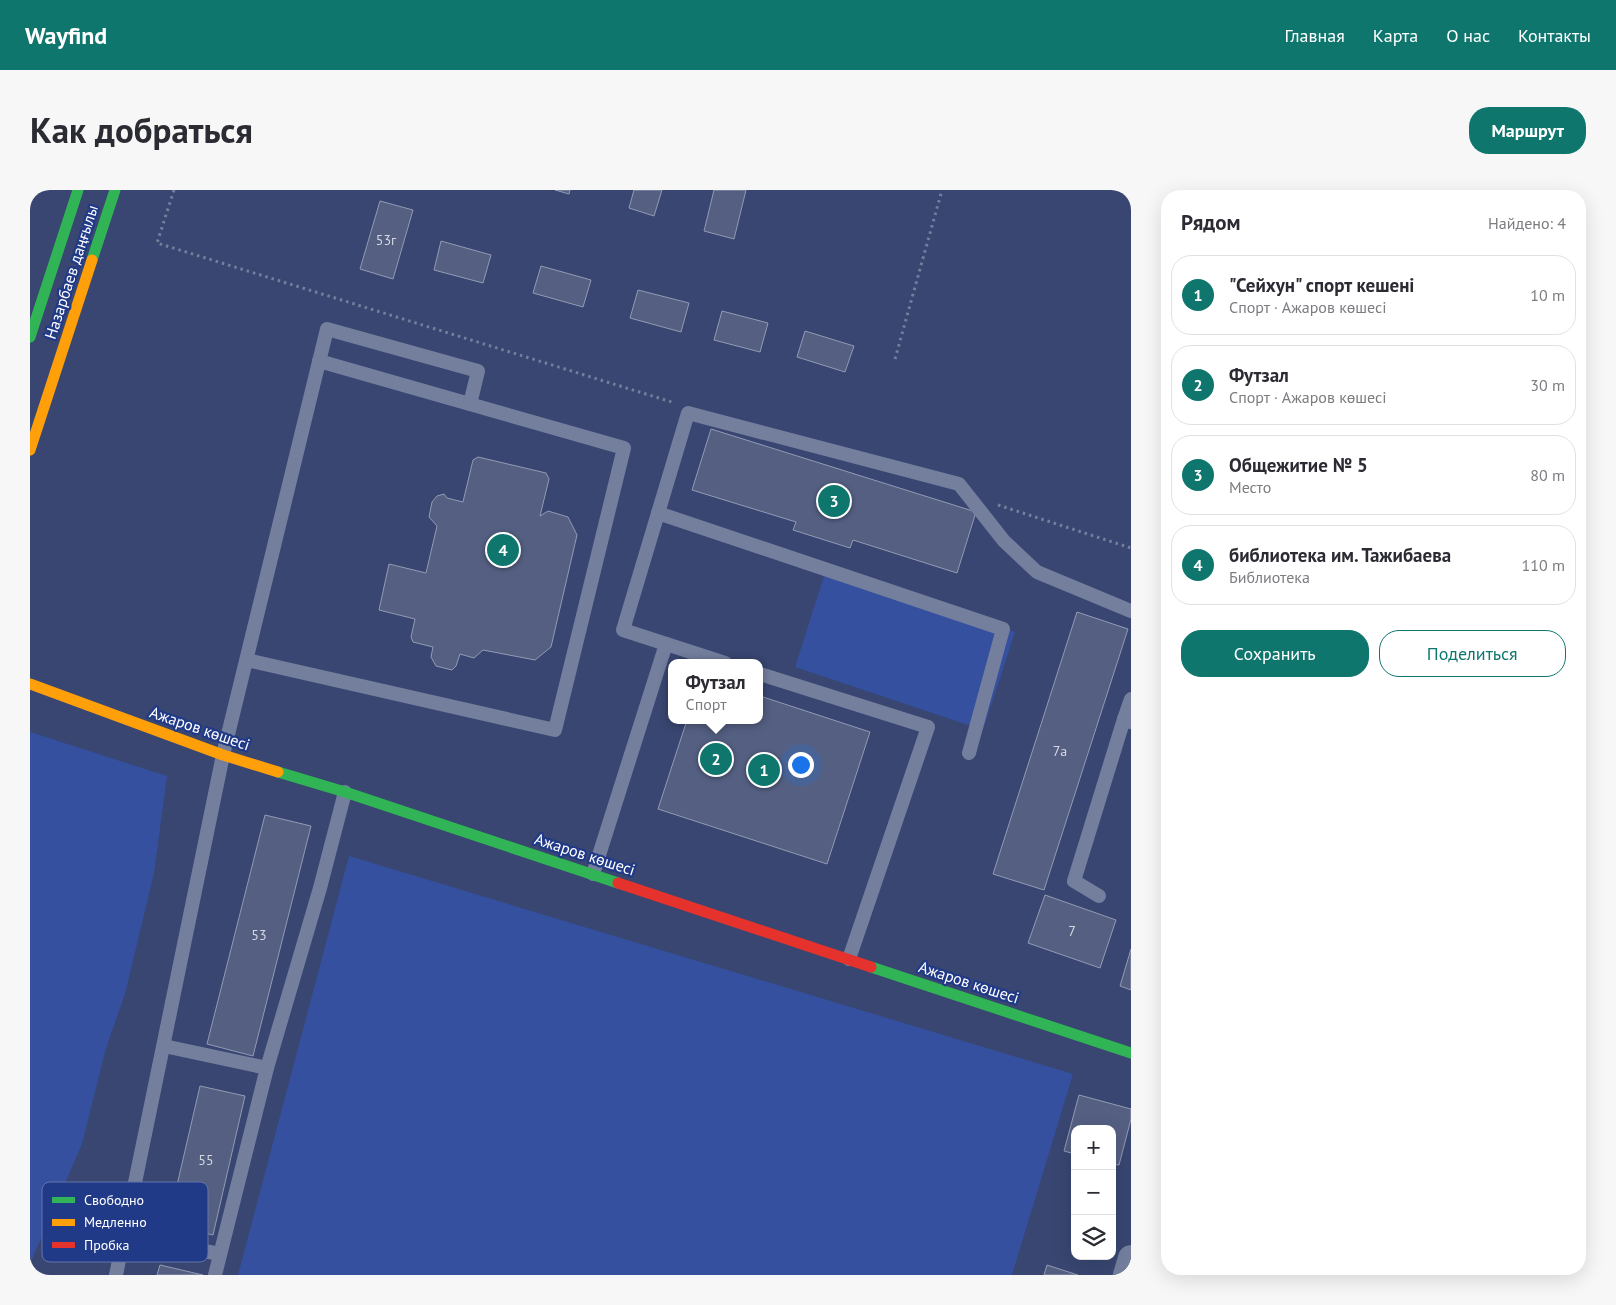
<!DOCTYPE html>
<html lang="ru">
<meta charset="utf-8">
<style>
body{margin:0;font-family:"PT Sans",sans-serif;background:#f7f7f7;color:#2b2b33}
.controls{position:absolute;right:15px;bottom:15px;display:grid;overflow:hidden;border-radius:10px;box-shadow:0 5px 20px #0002}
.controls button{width:45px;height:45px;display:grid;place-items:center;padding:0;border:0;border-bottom:1px solid #e1e1e2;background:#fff;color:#2b2b33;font:25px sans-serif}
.you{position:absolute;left:770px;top:574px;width:18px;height:18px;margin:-12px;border:4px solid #fff;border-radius:50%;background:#1a73e8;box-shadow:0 0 0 8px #1a73e833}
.badge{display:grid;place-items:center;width:32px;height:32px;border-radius:50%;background:#0f766e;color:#fff;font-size:16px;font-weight:700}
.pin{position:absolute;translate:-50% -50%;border:2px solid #fff;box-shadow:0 1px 5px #0006}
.popup{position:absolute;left:638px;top:469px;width:95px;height:65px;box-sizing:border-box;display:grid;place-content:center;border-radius:10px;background:#fff;filter:drop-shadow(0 1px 4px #0005);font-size:16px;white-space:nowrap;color:#7c7c81}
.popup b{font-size:19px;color:#2b2b33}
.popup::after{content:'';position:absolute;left:50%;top:100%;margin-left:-10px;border:10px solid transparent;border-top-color:#fff}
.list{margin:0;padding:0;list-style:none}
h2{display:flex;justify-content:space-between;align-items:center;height:65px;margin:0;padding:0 20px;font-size:21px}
h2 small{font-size:16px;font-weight:400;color:#7c7c81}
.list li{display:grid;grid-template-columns:32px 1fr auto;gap:15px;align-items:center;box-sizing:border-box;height:80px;margin:0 10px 10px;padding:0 10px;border:1px solid #e1e1e2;border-radius:20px}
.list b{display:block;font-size:19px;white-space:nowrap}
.list p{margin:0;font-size:16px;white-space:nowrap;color:#7c7c81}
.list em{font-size:16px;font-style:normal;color:#7c7c81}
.actions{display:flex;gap:10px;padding:15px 20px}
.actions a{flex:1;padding:11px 0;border:1px solid #0f766e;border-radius:20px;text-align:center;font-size:18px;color:#0f766e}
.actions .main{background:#0f766e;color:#fff}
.icon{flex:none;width:28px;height:28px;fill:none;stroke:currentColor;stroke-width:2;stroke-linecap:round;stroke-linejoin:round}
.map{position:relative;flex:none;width:1101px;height:1085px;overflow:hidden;border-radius:20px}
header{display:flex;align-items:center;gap:30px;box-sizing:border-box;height:70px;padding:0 25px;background:#0f766e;color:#fff}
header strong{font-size:24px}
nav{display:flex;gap:28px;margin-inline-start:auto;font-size:18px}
.intro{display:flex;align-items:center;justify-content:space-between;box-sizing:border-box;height:120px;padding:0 30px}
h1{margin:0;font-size:35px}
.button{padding:12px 22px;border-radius:20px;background:#0f766e;color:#fff;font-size:18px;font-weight:700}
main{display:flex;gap:30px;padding:0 30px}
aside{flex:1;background:#fff;border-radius:20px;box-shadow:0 5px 20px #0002}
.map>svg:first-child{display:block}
.green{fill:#35509e}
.building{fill:#545f82;stroke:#939bb4}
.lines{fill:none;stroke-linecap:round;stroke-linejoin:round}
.path{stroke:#747f9e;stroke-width:3;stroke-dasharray:2.5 4;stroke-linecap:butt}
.lane{stroke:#747f9e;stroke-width:14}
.street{stroke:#747f9e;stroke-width:26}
.fast{stroke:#30b455;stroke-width:11}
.slow{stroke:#ff9f0a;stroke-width:11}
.jam{stroke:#e5322d;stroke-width:11}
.labels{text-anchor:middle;stroke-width:4.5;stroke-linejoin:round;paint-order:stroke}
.number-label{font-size:14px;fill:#d4d7e0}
.street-label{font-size:16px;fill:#fff;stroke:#213a88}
.key{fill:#213a88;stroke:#6475ac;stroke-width:1}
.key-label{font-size:14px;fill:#fff}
</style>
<header>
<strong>Wayfind</strong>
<nav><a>Главная</a><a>Карта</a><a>О нас</a><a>Контакты</a></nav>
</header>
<div class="intro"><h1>Как добраться</h1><a class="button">Маршрут</a></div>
<main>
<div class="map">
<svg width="1101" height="1085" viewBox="0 0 1101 1085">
<rect width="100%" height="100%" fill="#384671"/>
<g class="green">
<polygon points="796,380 985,442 953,540 765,477"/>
<polygon points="0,542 137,586 124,683 95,804 76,858 52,954 0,1074"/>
<polygon points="319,666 1043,884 982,1085 208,1085"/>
</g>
<g class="building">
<polygon points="525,0 540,0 539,4"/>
<polygon points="604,0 632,0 624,26 599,18"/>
<polygon points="684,0 716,0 704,49 674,41"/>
<polygon points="350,11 383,20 363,89 330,79"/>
<polygon points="411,51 461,65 453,93 404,80"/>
<polygon points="511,76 561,90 553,117 503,103"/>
<polygon points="608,100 659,113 651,142 600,128"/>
<polygon points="692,121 738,133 730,162 684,150"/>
<polygon points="775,141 824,156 815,182 767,167"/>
<polygon points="681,239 946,322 927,383 823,350 820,358 763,340 766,332 662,300"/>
<polygon points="448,267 516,283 519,289 510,326 518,321 538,327 547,345 521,457 505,470 453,460 444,468 430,464 426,476 422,480 406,476 401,467 403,457 383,452 381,447 385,429 349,420 359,374 396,383 407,336 399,327 402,312 407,306 414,304 417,308 433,312 443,270"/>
<polygon points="1047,422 1098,439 1014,700 963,684"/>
<polygon points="730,506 840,542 797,674 628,619 657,530 730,530"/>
<polygon points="235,625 281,636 223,866 177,854"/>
<polygon points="1015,705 1086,730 1070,778 998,753"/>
<polygon points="1101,759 1101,800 1090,796"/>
<polygon points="170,896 215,906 183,1045 138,1034"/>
<polygon points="1049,905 1101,919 1101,929 1089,975 1082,974 1082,939 1045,939 1045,964 1034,961"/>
<polygon points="130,1075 173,1085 127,1085"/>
<polygon points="1017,1075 1048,1085 1014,1085"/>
</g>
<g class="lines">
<g class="path">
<polyline points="144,0 127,53 645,213"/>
<polyline points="865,169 912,0"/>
<polyline points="968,315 1101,358"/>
</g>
<g class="lane">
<polyline points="628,323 973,439 939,563"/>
<polyline points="217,470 525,540 594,258 289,171"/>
<polyline points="695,473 593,440 658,223 929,294 974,351 1007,382 1101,421"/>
<polyline points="730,484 898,537 819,769"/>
<polyline points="1094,529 1101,509"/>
<polyline points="563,684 636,454"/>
<polyline points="1069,706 1044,691 1094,529 1101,532"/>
<polyline points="134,856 237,878"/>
<polyline points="94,1046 190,1064"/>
<polyline points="86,1085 193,565 297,139 448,181 440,214"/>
<polyline points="185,1085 237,878 290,698 315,602"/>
</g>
<polyline class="street" points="1096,1085 1101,1068"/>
<g class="fast">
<polyline points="62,70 85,0"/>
<polyline points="0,147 48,0"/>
<polyline points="248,582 315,602 588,693"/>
<polyline points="841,777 1101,863"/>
</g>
<g class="slow">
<polyline points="0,260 62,70"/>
<polyline points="0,494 193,565 248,582"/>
</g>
<polyline class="jam" points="588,693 841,777"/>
</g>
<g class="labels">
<g class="number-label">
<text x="356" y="55">53г</text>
<text x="1030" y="566">7а</text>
<text x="1042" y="746">7</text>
<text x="229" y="750">53</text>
<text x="176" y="975">55</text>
</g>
<g class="street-label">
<text transform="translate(41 82) rotate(-72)" y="6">Назарбаев даңғылы</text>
<text transform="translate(170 538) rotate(19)" y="6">Ажаров көшесі</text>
<text transform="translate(555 664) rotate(18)" y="6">Ажаров көшесі</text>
<text transform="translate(939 792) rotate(18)" y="6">Ажаров көшесі</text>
</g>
</g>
<rect x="12" y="992" width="166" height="80" rx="8" class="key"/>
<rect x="22" y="1007" width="23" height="6" fill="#30b455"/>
<rect x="22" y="1029" width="23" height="7" fill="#ff9f0a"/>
<rect x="22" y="1052" width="23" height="6" fill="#e5322d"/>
<g class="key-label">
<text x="54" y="1015">Свободно</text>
<text x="54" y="1037">Медленно</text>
<text x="54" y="1060">Пробка</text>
</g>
</svg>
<div class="controls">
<button>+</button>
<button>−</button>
<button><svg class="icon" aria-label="layers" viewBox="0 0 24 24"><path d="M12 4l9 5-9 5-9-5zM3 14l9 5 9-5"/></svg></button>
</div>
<div class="you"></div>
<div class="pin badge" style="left:734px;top:580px">1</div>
<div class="pin badge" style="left:686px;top:569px">2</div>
<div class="popup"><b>Футзал</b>Спорт</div>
<div class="pin badge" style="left:804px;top:311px">3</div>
<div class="pin badge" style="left:473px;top:360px">4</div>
</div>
<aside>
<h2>Рядом<small>Найдено: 4</small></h2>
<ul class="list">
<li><span class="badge">1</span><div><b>&quot;Сейхун&quot; спорт кешені</b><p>Спорт · Ажаров көшесі</p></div><em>10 m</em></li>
<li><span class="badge">2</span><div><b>Футзал</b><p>Спорт · Ажаров көшесі</p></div><em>30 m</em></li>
<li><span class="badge">3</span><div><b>Общежитие № 5</b><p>Место</p></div><em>80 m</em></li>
<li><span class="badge">4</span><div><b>библиотека им. Тажибаева</b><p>Библиотека</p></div><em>110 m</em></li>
</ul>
<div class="actions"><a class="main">Сохранить</a><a>Поделиться</a></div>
</aside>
</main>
